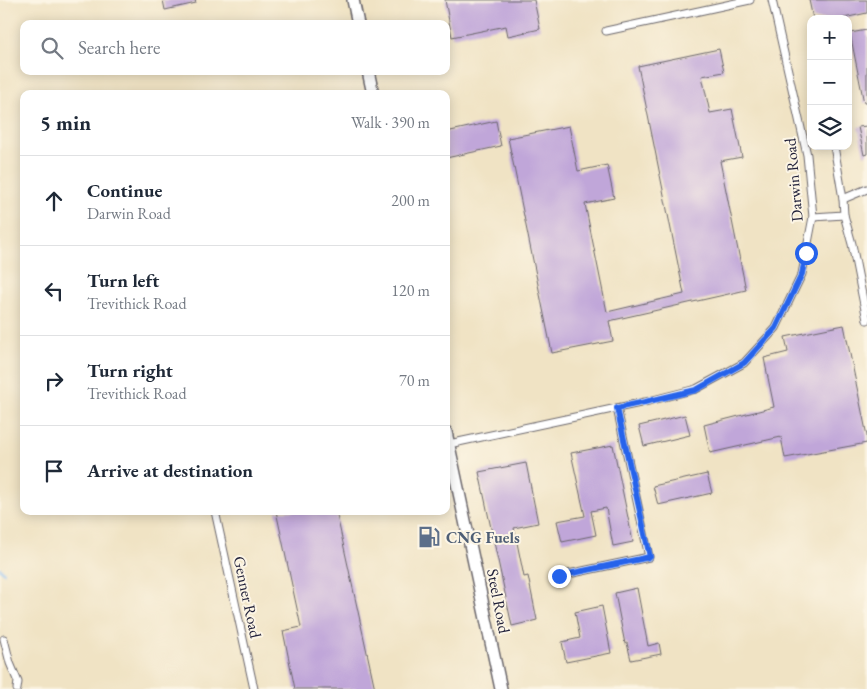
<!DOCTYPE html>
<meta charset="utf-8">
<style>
body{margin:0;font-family:"EB Garamond",serif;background:#f6f6f7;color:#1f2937}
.controls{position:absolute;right:15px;top:15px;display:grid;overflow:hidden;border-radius:10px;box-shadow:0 2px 12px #0003}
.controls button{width:45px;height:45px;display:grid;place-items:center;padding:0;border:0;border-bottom:1px solid #e0e1e3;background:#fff;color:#1f2937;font:25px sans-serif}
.stop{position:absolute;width:15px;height:15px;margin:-11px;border:4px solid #2563eb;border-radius:50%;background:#fff}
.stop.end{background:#2563eb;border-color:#fff;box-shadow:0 1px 5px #0008}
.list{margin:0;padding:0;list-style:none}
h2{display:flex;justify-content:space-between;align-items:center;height:65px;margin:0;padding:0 20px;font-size:21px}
h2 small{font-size:16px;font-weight:400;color:#747a83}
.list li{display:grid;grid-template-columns:32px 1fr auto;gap:15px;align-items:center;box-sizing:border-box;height:90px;padding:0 20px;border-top:1px solid #e0e1e3}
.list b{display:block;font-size:19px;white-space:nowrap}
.list p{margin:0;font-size:16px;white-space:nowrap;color:#747a83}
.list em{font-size:16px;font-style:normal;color:#747a83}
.icon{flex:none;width:28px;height:28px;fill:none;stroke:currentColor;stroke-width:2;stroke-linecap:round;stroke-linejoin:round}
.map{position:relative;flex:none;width:867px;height:689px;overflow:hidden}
.search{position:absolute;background:#fff;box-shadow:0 2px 12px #0003;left:20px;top:20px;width:430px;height:55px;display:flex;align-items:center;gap:12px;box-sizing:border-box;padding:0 18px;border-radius:10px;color:#747a83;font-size:19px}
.panel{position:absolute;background:#fff;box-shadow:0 2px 12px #0003;left:20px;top:90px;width:430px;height:425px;border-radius:10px}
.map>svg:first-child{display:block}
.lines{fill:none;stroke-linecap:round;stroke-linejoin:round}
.stream{stroke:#84bcf5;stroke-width:2.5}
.building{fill:#c0a6d9}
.street-casing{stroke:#6a666b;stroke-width:9}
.primary-casing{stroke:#6a666b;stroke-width:14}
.street{stroke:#fff;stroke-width:7}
.primary{stroke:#fff;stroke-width:11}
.route{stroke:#2563eb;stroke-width:6}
.labels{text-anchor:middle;stroke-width:4;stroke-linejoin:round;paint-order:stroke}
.street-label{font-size:16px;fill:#22223b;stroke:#fcf5e5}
.service-label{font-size:16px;font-weight:bold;fill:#4e5e75;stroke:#fcf5e5;text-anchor:start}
</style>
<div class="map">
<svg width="867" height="689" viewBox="0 0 867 689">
<rect width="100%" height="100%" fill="#fcf5e5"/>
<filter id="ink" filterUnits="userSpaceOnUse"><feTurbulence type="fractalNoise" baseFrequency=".02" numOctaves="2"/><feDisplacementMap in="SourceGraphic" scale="10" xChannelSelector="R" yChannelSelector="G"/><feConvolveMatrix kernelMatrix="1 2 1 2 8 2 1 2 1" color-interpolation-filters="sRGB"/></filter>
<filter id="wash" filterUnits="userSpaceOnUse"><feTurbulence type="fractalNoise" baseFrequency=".0096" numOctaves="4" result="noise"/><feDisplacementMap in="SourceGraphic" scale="20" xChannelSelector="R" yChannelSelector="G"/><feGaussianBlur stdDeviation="1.12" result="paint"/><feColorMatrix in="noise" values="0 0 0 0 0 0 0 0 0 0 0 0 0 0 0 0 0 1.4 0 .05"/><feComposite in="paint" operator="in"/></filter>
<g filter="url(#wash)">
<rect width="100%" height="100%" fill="#f0e3c4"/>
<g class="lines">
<polyline class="stream" points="0,568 4,573"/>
</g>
<g id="blocks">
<g class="building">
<polygon points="163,0 195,0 196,3 165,10"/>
<polygon points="445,0 534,0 540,29 508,36 506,26 452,37"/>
<polygon points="809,0 867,0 867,13 839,19 813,19"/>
<polygon points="867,30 867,103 864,103 850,33"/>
<polygon points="719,49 724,72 702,76 710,113 732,109 742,157 720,161 746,290 609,321 613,341 552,353 508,138 569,126 578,171 607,165 614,198 585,204 607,312 684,294 638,66"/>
<polygon points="496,121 501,146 446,158 446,132"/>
<polygon points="867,126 867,154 864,155 858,127"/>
<polygon points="844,325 867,436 867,443 785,458 781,437 710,453 704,425 774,407 764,358 788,352 785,337"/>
<polygon points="685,415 690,435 644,446 639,426"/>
<polygon points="613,445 633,542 613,546 606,508 591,511 596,535 562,542 557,521 585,516 571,453"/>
<polygon points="526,463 538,523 514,528 524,577 528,576 537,620 512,626 479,472"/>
<polygon points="707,474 712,493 658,505 653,486"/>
<polygon points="276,511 336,511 375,689 295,689 283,631 301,627"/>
<polygon points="637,588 648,646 659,643 661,654 631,660 627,643 625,644 615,593"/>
<polygon points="602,606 611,653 566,662 562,642 580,638 575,612"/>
</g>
</g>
</g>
<g filter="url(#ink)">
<use href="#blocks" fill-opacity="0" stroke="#6a666b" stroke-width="1"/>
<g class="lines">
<g class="street-casing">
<g id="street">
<polyline points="606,31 750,0"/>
<polyline points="834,146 843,199 844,215"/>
<polyline points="843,199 867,189"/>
<polyline points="813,217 844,215 852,244 867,320"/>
<polyline points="449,444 645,402 696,389 744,363 776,328 802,274 813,217 807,155 772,0"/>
<polyline points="215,511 254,689"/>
<polyline points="554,577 649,557 617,408"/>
<polyline points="4,639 10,663 18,682 17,689"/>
</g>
</g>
<g class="primary-casing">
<g id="primary">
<polyline points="353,0 358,24"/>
<polyline points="368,71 373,94"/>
<polyline points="446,432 501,689"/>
</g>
</g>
<use href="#street" class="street"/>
<use href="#primary" class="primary"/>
</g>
</g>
<g class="lines" filter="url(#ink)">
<polyline class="route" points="559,576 650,557 617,408 645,402 696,390 744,363 776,328 802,274 806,253"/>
</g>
<defs>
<g id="fuel-bare" transform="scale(1.725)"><path d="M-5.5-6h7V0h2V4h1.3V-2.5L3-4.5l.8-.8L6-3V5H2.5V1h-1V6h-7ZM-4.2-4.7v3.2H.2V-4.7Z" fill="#5c6f8a" stroke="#fcf5e5" stroke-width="2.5" paint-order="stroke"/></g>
</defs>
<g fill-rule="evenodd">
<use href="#fuel-bare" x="429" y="537"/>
</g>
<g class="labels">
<g class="street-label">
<text transform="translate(793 180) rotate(-95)" y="6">Darwin Road</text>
<text transform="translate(248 597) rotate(78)" y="6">Genner Road</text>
<text transform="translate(499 601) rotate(79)" y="6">Steel Road</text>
</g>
<g class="service-label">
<text x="446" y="543">CNG Fuels</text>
</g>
</g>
</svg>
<div class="controls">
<button>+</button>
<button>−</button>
<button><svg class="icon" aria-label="layers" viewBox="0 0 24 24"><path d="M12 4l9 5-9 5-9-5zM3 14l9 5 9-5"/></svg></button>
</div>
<div class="stop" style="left:806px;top:253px"></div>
<div class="stop end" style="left:559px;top:576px"></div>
<div class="search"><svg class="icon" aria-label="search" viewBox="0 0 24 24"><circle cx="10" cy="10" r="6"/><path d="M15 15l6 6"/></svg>Search here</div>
<section class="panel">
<h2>5 min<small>Walk · 390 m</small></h2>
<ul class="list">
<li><svg class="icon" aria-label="ahead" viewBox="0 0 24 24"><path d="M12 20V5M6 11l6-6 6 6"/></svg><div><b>Continue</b><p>Darwin Road</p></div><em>200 m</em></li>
<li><svg class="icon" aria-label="left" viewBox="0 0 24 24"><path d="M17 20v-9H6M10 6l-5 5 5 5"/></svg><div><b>Turn left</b><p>Trevithick Road</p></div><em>120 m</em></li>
<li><svg class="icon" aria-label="right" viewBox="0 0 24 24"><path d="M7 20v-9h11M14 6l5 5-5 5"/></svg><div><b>Turn right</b><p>Trevithick Road</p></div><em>70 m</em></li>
<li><svg class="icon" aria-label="arrive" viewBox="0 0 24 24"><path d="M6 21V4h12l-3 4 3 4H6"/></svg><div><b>Arrive at destination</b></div></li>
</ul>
</section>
</div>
